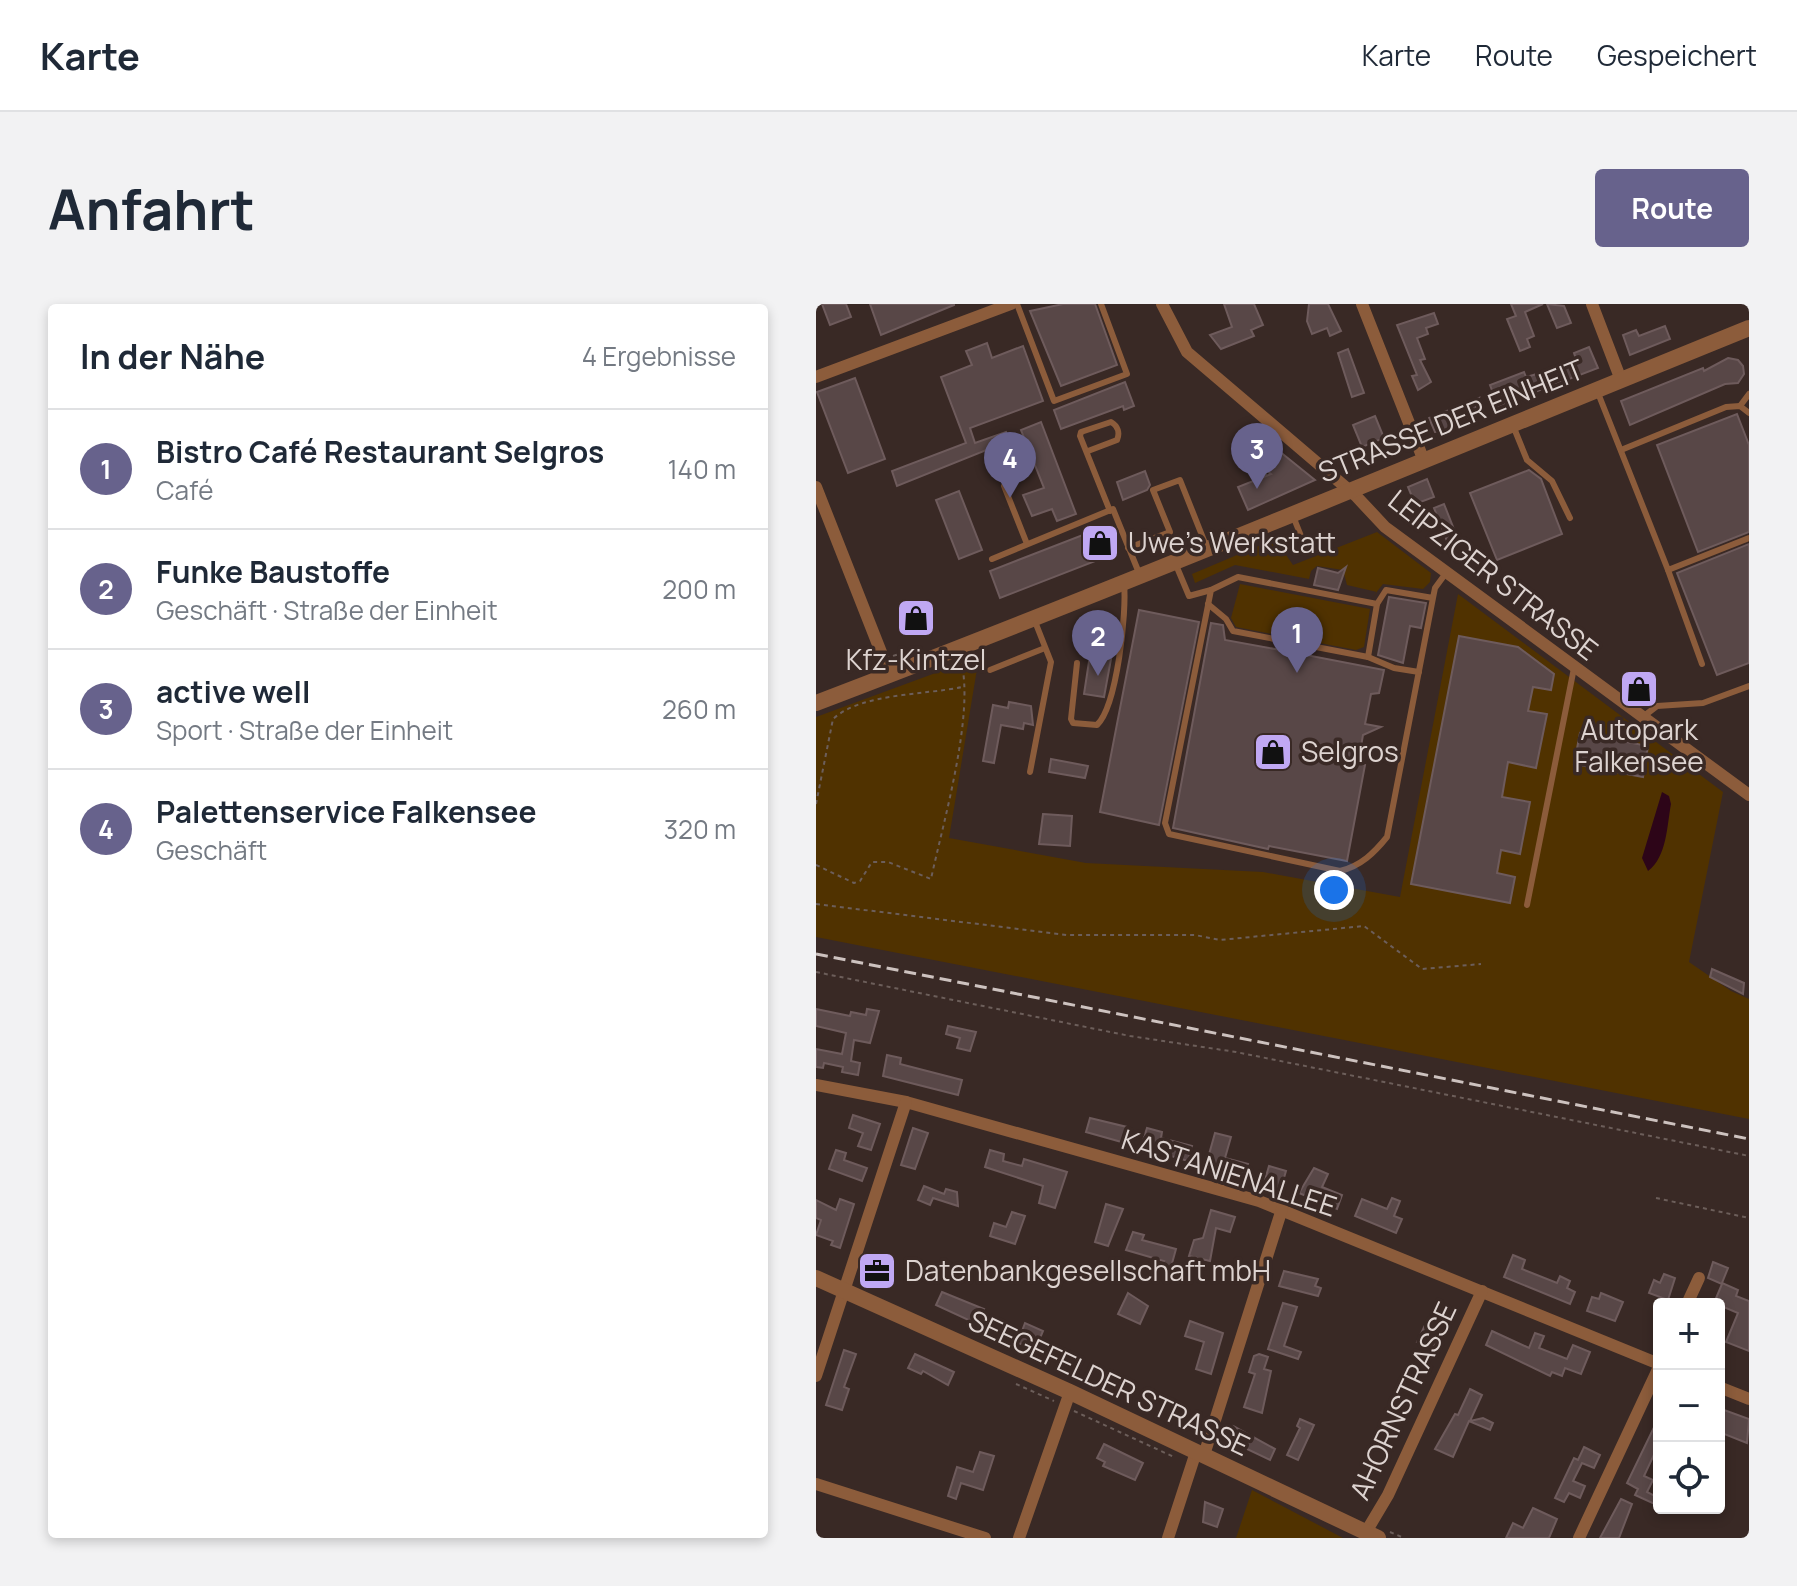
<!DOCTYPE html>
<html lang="de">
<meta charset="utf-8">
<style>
body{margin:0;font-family:Manrope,sans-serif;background:#f2f2f3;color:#1f2937}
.controls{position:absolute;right:24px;bottom:24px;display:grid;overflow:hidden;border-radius:8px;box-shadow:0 4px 12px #0003}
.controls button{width:72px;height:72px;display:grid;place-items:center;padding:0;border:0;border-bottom:2px solid #e0e1e3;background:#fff;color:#1f2937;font:40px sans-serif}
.you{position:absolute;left:518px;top:586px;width:28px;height:28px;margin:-20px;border:6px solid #fff;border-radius:50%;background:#1a73e8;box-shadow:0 0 0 12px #1a73e833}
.badge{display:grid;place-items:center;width:52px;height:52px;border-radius:50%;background:#67628c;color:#fff;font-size:26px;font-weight:700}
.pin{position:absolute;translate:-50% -66px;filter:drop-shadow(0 2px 4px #0008)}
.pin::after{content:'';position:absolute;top:42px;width:28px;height:24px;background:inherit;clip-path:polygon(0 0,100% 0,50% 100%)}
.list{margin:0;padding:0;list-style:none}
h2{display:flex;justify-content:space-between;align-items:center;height:104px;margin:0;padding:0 32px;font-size:34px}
h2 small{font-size:26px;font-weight:400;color:#747a83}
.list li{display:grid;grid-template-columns:52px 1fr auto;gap:24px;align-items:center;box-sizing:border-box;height:120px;padding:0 32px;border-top:2px solid #e0e1e3}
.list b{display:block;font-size:30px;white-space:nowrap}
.list p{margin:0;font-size:26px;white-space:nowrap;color:#747a83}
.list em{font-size:26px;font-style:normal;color:#747a83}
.icon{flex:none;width:44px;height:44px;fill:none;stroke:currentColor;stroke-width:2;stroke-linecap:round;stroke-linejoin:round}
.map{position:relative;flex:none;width:933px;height:1234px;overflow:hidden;border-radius:8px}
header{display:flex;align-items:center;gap:48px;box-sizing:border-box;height:112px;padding:0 40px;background:#fff;border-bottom:2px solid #e0e1e3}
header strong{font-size:38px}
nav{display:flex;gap:44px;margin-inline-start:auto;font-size:28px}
.intro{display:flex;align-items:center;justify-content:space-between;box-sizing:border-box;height:192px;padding:0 48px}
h1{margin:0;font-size:56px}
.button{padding:20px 36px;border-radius:8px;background:#67628c;color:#fff;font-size:28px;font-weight:700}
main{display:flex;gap:48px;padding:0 48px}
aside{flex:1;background:#fff;border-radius:8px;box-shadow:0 4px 12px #0003}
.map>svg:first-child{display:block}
.green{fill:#503200}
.water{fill:#2d0518}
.building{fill:#584747;stroke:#6e5b5c;stroke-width:2}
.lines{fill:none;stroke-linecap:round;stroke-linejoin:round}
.path{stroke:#6c5e5a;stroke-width:2;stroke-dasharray:4 4;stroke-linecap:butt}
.service{stroke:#8c5c3b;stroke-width:6}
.minor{stroke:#8c5c3b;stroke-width:12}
.tertiary{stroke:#8c5c3b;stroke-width:16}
.rail{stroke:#cdc2bf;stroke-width:3;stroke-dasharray:12 6;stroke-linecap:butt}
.labels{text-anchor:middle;stroke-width:7;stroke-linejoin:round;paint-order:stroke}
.street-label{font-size:28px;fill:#ddd3d0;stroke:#392925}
.poi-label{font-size:28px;fill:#ddd3d0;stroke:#392925;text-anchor:start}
</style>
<header>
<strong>Karte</strong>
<nav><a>Karte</a><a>Route</a><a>Gespeichert</a></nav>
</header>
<div class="intro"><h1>Anfahrt</h1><a class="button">Route</a></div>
<main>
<aside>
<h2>In der Nähe<small>4 Ergebnisse</small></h2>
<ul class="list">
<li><span class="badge">1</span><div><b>Bistro Café Restaurant Selgros</b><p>Café</p></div><em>140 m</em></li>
<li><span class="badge">2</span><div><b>Funke Baustoffe</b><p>Geschäft · Straße der Einheit</p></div><em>200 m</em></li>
<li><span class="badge">3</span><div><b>active well</b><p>Sport · Straße der Einheit</p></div><em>260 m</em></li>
<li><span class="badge">4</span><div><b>Palettenservice Falkensee</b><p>Geschäft</p></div><em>320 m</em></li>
</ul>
</aside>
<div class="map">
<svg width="933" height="1234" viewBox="0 0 933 1234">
<rect width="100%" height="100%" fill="#392925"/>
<g class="green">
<polygon points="561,228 615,269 614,278 607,285 567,280 555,295 561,288 531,281 527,266 501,262 495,267 493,275 419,261 379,279 376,270 459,235 477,261"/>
<polygon points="424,280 554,305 548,343 540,346 420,323 415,314"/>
<polygon points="642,290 907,488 873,658 915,687 933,695 933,815 0,633 0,413 163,353 133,534 270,559 447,568 584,593"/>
<polygon points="436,1186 527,1234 420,1234"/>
</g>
<path class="water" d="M846,488L853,492L855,500C851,521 851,553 832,567L826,554Z"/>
<g class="building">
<polygon points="6,0 30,0 35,13 14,21"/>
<polygon points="54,0 138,0 138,1 65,31"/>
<polygon points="247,0 279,0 301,61 245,82 214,7"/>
<polygon points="408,0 438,0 447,21 435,26 438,32 405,45 394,31 416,23"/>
<polygon points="493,0 512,0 525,27 514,32 511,24 496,30 491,17"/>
<polygon points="695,0 727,0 709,8 718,32 711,35 714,43 704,47 691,15 700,12"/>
<polygon points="731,0 748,2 755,19 741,24"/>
<polygon points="618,9 622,20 610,24 612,30 601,34 609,55 604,56 615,78 602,86 596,72 601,71 581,21"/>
<polygon points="849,22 854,35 814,51 807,31 820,26 823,32"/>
<polygon points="171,39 176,54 207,42 227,97 154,124 159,139 190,128 193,137 81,182 76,167 150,139 125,73 156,61 150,47"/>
<polygon points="773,43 782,64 682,102 674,81 708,68 710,73 721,70 760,55 758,49"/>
<polygon points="532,45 548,89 536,93 522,49"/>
<polygon points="912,54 922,56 927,62 928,70 922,79 909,80 814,121 805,97 887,64 888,67"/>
<polygon points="39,74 69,155 32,169 1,88"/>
<polygon points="309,78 318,102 308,106 307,102 245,125 238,106"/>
<polygon points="663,94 660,103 663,109 636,119 631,127 619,128 613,114"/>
<polygon points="921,110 933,141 933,228 882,248 841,141"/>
<polygon points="559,112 568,134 546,143 537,121"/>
<polygon points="225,118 260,210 241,217 236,205 216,212 207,191 228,184 205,126"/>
<polygon points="442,130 499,176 432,206 422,183 455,170 427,149"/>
<polygon points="713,166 725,175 746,230 681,256 654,189"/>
<polygon points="329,167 334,181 331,186 307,196 301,178"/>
<polygon points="611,175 618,193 599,200 592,183"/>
<polygon points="143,187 166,246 143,255 120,196"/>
<polygon points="628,200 641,233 631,237 618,204"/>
<polygon points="290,222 300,249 184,294 174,267"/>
<polygon points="933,240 933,359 901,371 861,269"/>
<polygon points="530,263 522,286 498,281 502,264 522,269"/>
<polygon points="573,293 610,299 605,324 594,322 587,359 562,351"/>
<polygon points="323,306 383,318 343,521 284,508"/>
<polygon points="395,319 407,321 409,336 470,347 475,344 491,347 490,351 568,366 563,389 555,390 549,420 565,423 547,431 542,459 549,461 531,557 453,542 452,545 357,524"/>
<polygon points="643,332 702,343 738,370 735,386 717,383 712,407 731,410 720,464 692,458 688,481 686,493 714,498 704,550 685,546 681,569 699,573 694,599 595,580"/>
<polygon points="274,351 295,355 288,393 268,390"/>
<polygon points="193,398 215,402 217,421 208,419 207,425 185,421 178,459 167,457 177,401 192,404"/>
<polygon points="764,429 832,442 827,473 758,460"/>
<polygon points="235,455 272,462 269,474 233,468"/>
<polygon points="227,510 256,512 254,542 223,540"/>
<polygon points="896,665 928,679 927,690 894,673"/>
<polygon points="0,705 34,712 35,708 50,711 51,705 63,707 54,739 38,736 35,757 44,759 42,771 26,768 27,763 8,759 7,764 0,763 0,745 26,750 30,729 0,722"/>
<polygon points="132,722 160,728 154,747 141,744 144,734 130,730"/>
<polygon points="71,751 85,754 84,760 146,776 142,791 67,772"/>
<polygon points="37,811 64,820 55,846 42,842 47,829 33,824"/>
<polygon points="274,814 311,823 313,826 309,839 270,828"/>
<polygon points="97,824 112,829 99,865 85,861"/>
<polygon points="331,824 346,828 345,834 376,842 372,857 325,843"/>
<polygon points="399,829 415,833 409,854 432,860 428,873 390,861"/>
<polygon points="20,846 30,849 28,856 51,864 46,877 13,865"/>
<polygon points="174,846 188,850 187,857 206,862 208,855 251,868 239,904 223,899 227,882 169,863"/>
<polygon points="453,862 470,867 465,884 448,879"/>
<polygon points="498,864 512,870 506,883 526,891 521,905 483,889"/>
<polygon points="108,882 128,890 130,885 141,888 142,902 117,894 114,901 102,896"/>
<polygon points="576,894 584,897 578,912 586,915 580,929 539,912 546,895 571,905"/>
<polygon points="24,895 38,900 24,944 15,941 17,937 0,931 5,916 0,914 0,896 20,906"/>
<polygon points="290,900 307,905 292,942 279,938"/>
<polygon points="395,906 419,913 414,928 400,924 394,957 373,952 378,936 387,934"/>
<polygon points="196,908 209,912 199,940 174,932 178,919 190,923"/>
<polygon points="317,928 328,931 326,936 360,945 355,963 346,960 348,957 310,946"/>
<polygon points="697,951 709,956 706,965 741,979 744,972 754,977 751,984 759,988 754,1000 688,973"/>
<polygon points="897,958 912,964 906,979 922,986 920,992 933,997 933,1047 910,1038 922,1009 898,999 906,980 892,974"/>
<polygon points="468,967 502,975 499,982 505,984 502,992 463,982"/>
<polygon points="848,970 859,974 852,996 833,989 838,976 844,979"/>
<polygon points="126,988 168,1005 161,1020 120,1001"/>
<polygon points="312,989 332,1002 324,1020 302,1010"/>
<polygon points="785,989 807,998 799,1017 771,1007 776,993 783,995"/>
<polygon points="467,999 481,1003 468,1042 485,1048 482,1055 452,1045"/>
<polygon points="183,1016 206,1027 209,1019 227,1027 219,1046 177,1028"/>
<polygon points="374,1017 407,1029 395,1070 380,1065 388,1038 369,1032"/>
<polygon points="609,1021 626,1029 618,1046 601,1038"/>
<polygon points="676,1027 713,1044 719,1029 728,1032 723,1044 751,1055 757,1041 774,1048 765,1070 749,1064 746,1072 736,1068 734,1072 670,1041"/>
<polygon points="28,1046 40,1050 28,1083 33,1085 26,1106 10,1101"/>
<polygon points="99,1050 138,1068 132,1081 107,1067 105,1070 92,1064"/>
<polygon points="443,1050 452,1053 448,1065 455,1067 446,1109 428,1103 439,1070 433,1068 438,1052"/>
<polygon points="654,1085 666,1091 654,1117 667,1114 677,1119 674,1126 653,1117 637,1153 619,1145 639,1110 642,1111"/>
<polygon points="908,1106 933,1115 931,1139 903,1128"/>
<polygon points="843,1113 843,1140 828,1172 837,1176 831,1188 843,1194 843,1202 819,1191 822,1185 811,1179"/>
<polygon points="484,1115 498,1121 482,1156 471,1151 484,1124 481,1122"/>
<polygon points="417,1122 459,1145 454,1156 410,1135"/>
<polygon points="288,1140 327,1159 319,1176 287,1162 289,1158 281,1154"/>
<polygon points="768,1143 784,1151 778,1164 766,1159 757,1177 769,1182 764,1194 753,1189 748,1198 739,1194 758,1154 762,1156"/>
<polygon points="164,1148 178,1152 167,1186 145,1179 140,1195 132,1192 141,1163 157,1168"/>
<polygon points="805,1195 816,1200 803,1234 784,1234"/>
<polygon points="389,1198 407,1205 401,1223 387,1218"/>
<polygon points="717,1204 741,1215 733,1234 690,1234 697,1219 707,1224"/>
</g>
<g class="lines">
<g class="path">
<polyline points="431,168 452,170"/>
<polyline points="77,352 103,344"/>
<path d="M0,500L17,415C45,389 109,391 146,383"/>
<path d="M0,561L38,579L44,577L56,558H72L115,575C127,519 159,410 145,357"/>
<polyline points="0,600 251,631 379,631 404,636 548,622 606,665 665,660"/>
<polyline points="0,668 314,732 420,748 933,852"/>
<polyline points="840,894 933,914"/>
<polyline points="200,1080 238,1097"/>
<polyline points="258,1107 358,1153"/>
<polyline points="574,1228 588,1234"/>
</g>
<g class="service">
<polyline points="201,0 238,97 311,70 285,0"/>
<polyline points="782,89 852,266 933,234"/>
<polyline points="924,102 933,90"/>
<polyline points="698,124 711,156 736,177 754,214"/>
<polyline points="805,146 910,103 924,102 933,109"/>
<path d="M272,147L301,136C304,129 302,122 295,118L265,128L264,132L294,207"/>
<polyline points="188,182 211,240"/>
<polyline points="477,212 489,242"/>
<polyline points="312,244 354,228 337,186 364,176 391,244"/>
<polyline points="176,255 297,205 323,269"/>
<polyline points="360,261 373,292 395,286"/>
<polyline points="852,266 886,360"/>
<path d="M617,294L570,286L561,300L422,273L395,286L349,519L353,530L524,567C545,562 558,549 571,533L617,294L619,284L630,269"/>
<polyline points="392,300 410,315 417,327 552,353 578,364 603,368"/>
<polyline points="552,353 561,300"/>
<path d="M261,359L255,415L257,419L281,421C301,402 311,308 308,279"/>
<polyline points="174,366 229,344"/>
<polyline points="828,412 841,402 887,399 933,382"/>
<polyline points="214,468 235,358 218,315"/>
<polyline points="711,601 758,364"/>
</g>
<g class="minor">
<polyline points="346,0 371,48 540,192 569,223 933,491"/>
<polyline points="546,0 608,157"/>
<polyline points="776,0 805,76"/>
<polyline points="0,73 195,0"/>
<polyline points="0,183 74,371"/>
<polyline points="0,781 90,798 443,897 843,1060"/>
<polyline points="871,1000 883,974"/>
<polyline points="0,1072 90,798"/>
<polyline points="903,1083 933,1095"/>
<polyline points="388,1151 466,905"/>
<polyline points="0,1180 169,1234"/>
<polyline points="550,1228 572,1191 666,987"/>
<polyline points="203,1234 254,1088"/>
<polyline points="352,1234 380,1148"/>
<polyline points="763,1234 843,1063"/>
</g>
<g class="tertiary">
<path d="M0,399C313,280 622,150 933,24"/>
<polyline points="0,974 254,1088 562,1234"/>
</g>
<polyline class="rail" points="0,650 933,835"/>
</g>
<defs>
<g id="shop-square" transform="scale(2)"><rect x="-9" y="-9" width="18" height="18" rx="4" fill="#c0a8f3" stroke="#392925"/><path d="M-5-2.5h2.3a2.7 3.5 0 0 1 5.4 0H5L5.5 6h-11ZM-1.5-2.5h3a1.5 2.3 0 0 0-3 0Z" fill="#111"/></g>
<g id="office-square" transform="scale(2)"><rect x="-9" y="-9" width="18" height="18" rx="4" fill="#c0a8f3" stroke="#392925"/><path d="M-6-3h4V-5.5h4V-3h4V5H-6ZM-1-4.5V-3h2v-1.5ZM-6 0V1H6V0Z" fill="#111"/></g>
</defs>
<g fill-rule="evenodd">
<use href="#shop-square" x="284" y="239"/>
<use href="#shop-square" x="100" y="314"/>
<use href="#shop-square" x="823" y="385"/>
<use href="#shop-square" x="457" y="448"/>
<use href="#office-square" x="61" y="967"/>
</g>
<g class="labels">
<g class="street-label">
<text transform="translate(635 117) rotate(-22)" y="10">STRASSE DER EINHEIT</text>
<text transform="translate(677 271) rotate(38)" y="10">LEIPZIGER STRASSE</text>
<text transform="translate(413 869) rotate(18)" y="10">KASTANIENALLEE</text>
<text transform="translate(293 1079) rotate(25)" y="10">SEEGEFELDER STRASSE</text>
<text transform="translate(587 1097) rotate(-65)" y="10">AHORNSTRASSE</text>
</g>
<g class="poi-label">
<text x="312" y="249">Uwe's Werkstatt</text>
<text x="100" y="366" text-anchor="middle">Kfz-Kintzel</text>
<text x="823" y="436" text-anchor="middle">Autopark<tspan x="823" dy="32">Falkensee</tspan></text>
<text x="485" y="458">Selgros</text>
<text x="89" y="977">Datenbankgesellschaft mbH</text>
</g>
</g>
</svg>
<div class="controls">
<button>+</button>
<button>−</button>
<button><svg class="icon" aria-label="locate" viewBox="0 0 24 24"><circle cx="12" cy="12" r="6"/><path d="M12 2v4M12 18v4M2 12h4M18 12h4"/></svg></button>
</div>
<div class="you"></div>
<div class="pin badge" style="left:481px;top:369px">1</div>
<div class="pin badge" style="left:282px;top:372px">2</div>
<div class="pin badge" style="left:441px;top:185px">3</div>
<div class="pin badge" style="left:194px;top:194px">4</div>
</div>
</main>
